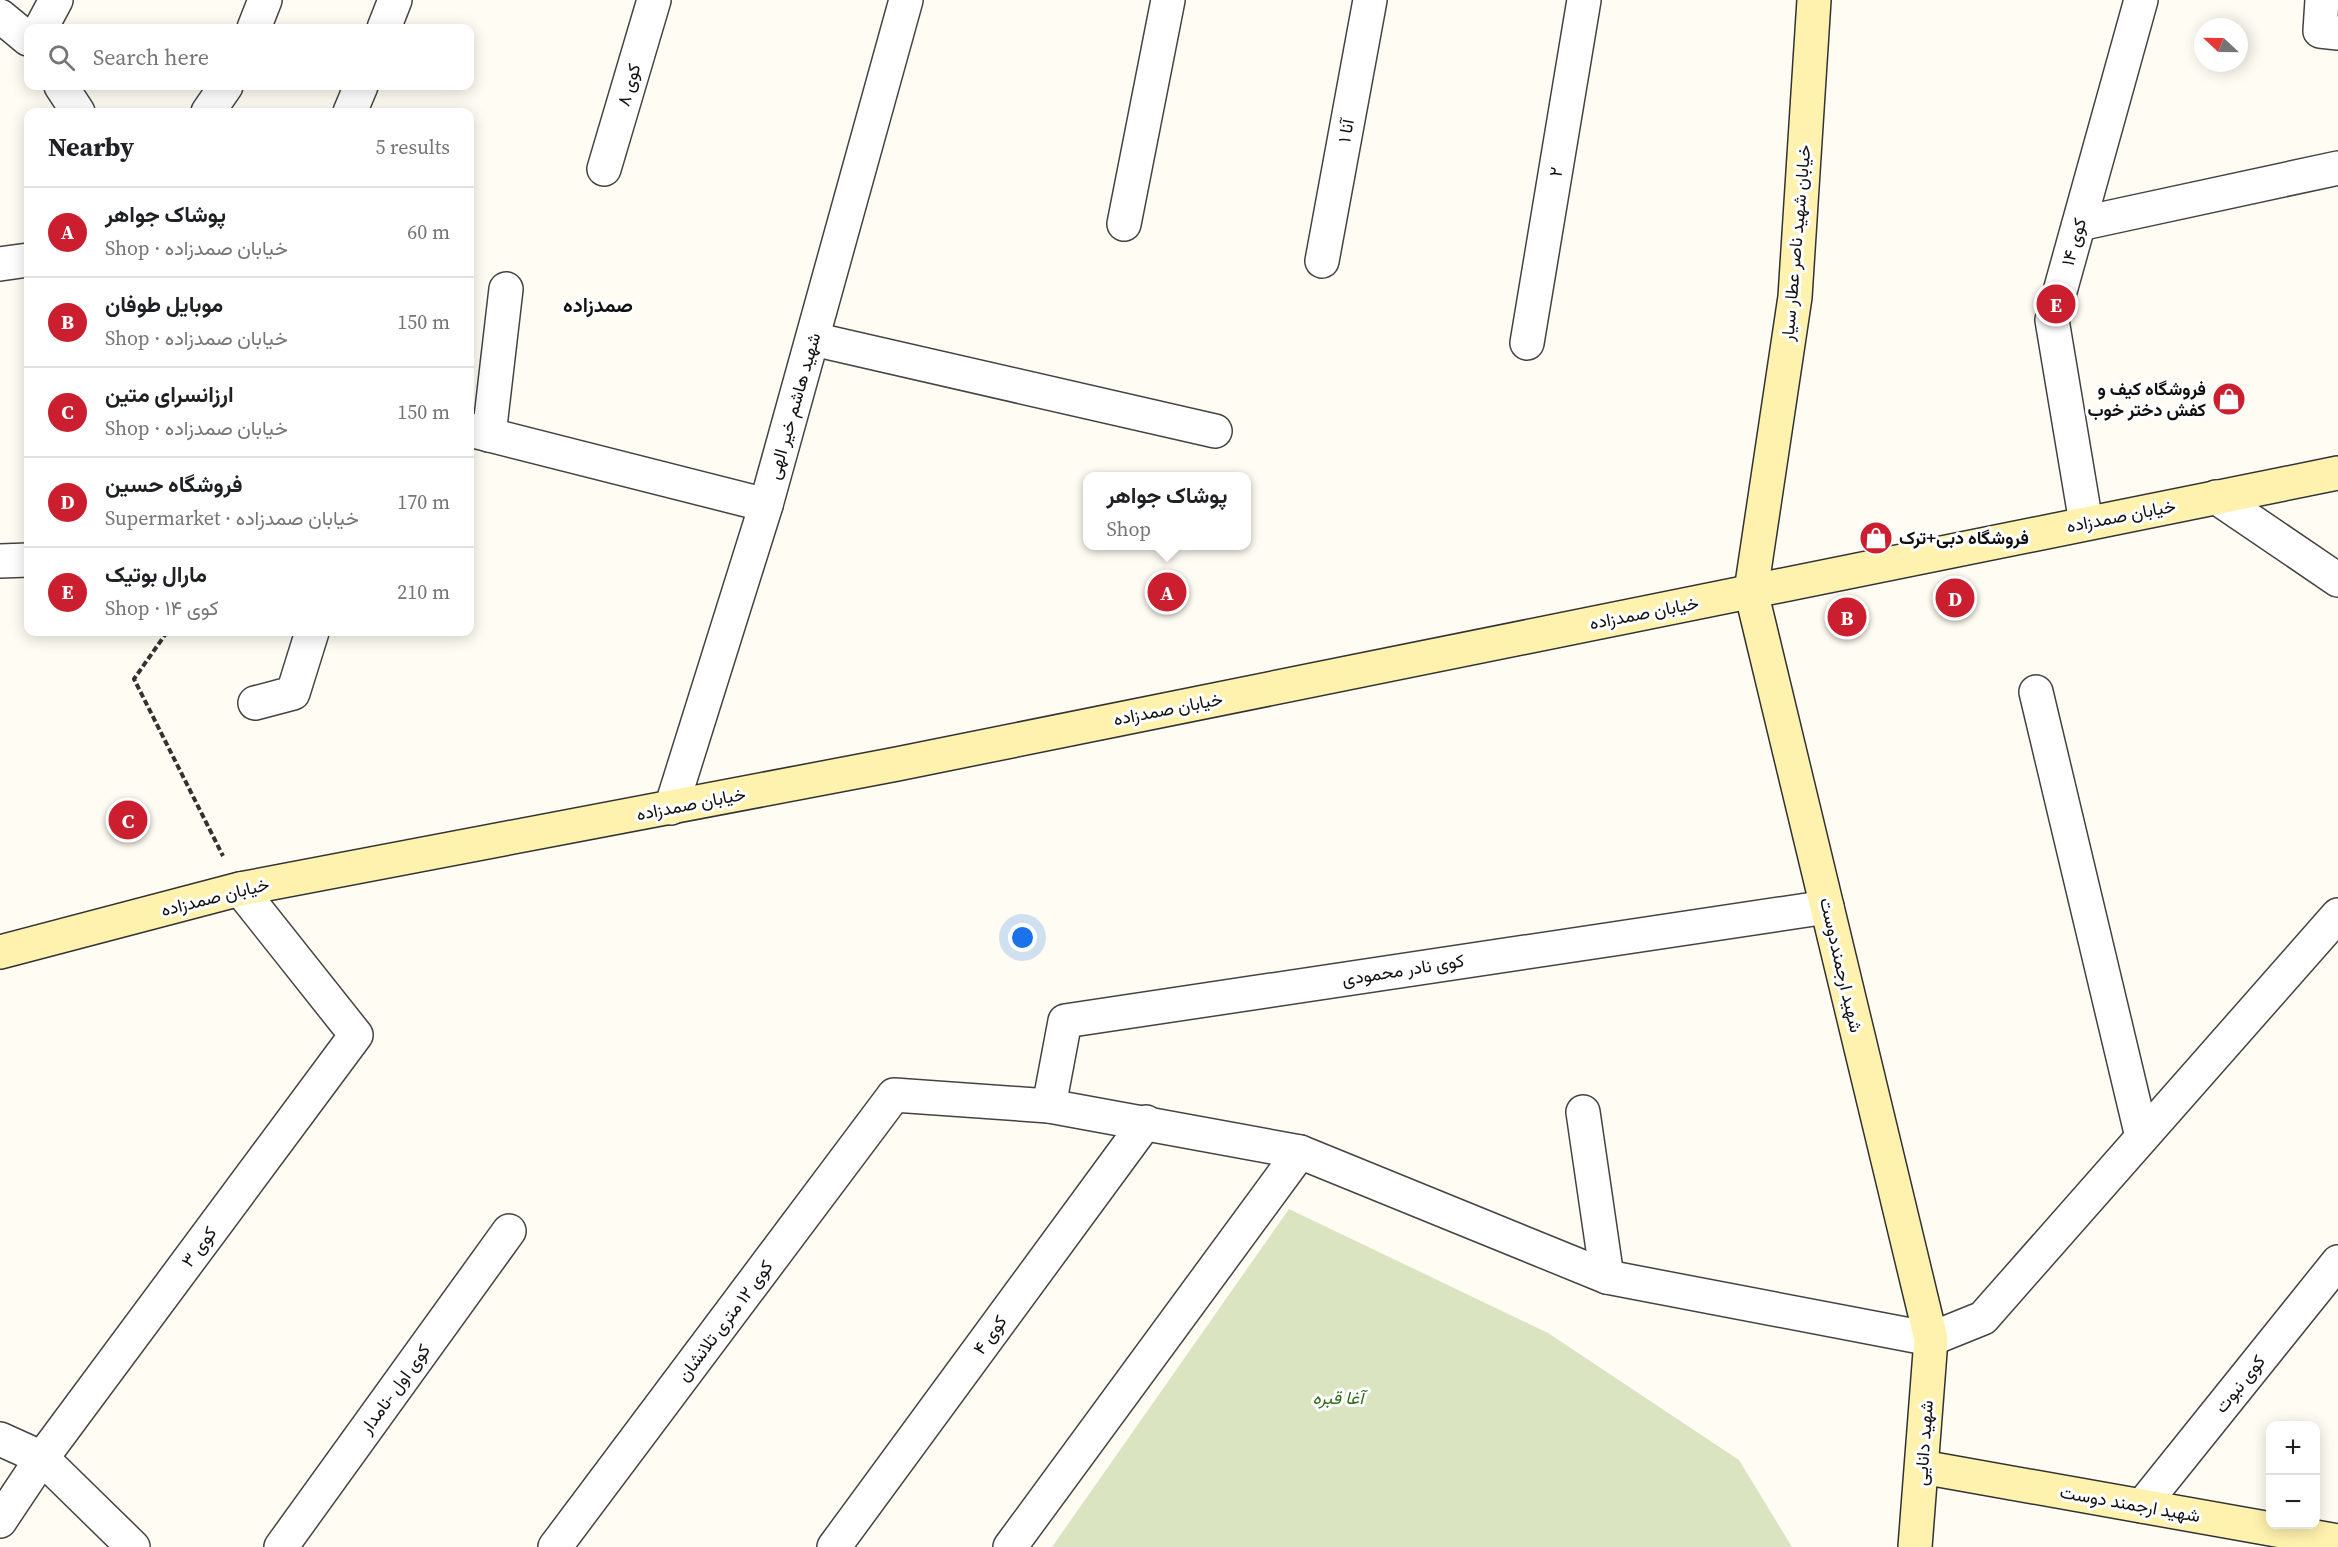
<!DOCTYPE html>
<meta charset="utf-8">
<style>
body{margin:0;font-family:"Source Serif 4",Vazirmatn,serif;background:#f6f6f6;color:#202124}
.controls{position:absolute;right:18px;bottom:18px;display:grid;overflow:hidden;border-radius:12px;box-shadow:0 3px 15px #0003}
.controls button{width:54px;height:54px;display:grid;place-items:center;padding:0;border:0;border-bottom:2px solid #e0e0e0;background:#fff;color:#202124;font:30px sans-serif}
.compass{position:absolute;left:2194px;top:18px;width:54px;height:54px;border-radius:50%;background:#fff;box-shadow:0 3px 15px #0003;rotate:292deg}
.you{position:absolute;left:1023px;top:938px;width:21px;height:21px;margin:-15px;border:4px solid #fff;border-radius:50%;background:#1a73e8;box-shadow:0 0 0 9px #1a73e833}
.badge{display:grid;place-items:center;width:39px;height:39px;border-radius:50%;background:#cb1e2e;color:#fff;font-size:20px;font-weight:700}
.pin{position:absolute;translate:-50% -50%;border:3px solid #fff;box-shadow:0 2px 6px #0006}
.popup{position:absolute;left:1083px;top:472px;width:168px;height:78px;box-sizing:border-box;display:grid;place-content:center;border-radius:12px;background:#fff;filter:drop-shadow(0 2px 4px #0005);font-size:20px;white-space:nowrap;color:#757577}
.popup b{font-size:22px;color:#202124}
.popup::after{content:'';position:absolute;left:50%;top:100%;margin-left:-12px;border:12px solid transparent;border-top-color:#fff}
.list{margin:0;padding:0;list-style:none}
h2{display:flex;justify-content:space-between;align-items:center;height:78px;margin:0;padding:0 24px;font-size:26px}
h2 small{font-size:20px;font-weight:400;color:#757577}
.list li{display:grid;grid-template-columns:39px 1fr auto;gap:18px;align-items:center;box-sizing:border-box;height:90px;padding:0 24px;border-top:2px solid #e0e0e0}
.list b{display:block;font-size:22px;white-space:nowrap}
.list p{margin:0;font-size:20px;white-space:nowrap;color:#757577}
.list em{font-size:20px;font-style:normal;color:#757577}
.icon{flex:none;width:33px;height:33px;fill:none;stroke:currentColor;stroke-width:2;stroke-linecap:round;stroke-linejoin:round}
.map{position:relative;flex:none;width:2338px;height:1547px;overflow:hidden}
.search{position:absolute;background:#fff;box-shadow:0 3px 15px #0003;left:24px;top:24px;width:450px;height:66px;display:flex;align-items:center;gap:15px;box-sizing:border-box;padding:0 21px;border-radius:12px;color:#757577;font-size:22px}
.panel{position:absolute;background:#fff;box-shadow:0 3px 15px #0003;left:24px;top:108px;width:450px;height:528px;border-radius:12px}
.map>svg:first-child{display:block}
.cemetery{fill:#dae4c1}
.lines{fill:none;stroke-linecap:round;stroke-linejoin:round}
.street-casing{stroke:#434343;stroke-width:36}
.secondary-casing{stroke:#323232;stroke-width:36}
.path{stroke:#323232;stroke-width:4;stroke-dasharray:6 3;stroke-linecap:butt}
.street{stroke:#fff;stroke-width:33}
.secondary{stroke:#fff2ae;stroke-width:33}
.labels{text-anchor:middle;stroke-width:6;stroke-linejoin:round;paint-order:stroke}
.street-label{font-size:18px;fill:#101010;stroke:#fff}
.poi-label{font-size:18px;font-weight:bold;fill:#101010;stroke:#fff;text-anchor:end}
.park-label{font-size:18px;font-style:italic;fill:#306e1b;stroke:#fff}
.neighbourhood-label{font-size:20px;font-weight:bold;fill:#101010;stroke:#fff}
</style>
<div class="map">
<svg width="2338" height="1547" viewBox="0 0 2338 1547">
<rect width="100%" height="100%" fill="#fffcf3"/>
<polygon class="cemetery" points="1289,1209 1548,1333 1739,1460 1792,1547 1052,1547"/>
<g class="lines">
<g class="street-casing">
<g id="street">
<polyline points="2322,0 2320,31 2338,33"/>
<polyline points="0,16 28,39"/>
<polyline points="41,28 56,0"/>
<polyline points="254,28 265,0"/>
<polyline points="384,28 395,0"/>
<polyline points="61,86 78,112"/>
<polyline points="208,112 226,86"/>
<polyline points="350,112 361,86"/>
<polyline points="604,169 654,0"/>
<polyline points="1124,224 1168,0"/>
<polyline points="2079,224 2338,168"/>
<polyline points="1322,261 1370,0"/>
<polyline points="0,264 28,260"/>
<polyline points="813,339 1215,431"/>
<polyline points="1527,343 1584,0"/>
<polyline points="470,430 766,505"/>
<polyline points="489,435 506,289"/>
<polyline points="2216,497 2338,580"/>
<polyline points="2086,523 2052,320 2141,0"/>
<polyline points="0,561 28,560"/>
<polyline points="2036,692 2142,1137"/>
<polyline points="255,703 293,693 312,632"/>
<polyline points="671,808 766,505 906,0"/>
<polyline points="1049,1106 1065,1021 1827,907"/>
<polyline points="1583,1112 1607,1277"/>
<polyline points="0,1439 42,1458 133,1547"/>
<polyline points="2142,1506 2338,1262"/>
<polyline points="0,1521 42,1458 356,1035 240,889"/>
<polyline points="281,1547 509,1231"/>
<polyline points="555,1547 894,1095 1049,1106 1300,1152 1607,1277 1931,1339 1983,1318 2338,915"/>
<polyline points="834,1547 1146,1122"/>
<polyline points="1010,1547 1300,1152"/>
</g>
</g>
<g class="secondary-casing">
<g id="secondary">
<polyline points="1814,0 1795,297 1751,591 1931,1339 1915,1547"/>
<polyline points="0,952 240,889 897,764 2338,473"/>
<polyline points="1922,1467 2338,1541"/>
</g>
</g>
<polyline class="path" points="167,632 134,679 223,856"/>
<use href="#street" class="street"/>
<use href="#secondary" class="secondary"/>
</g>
<defs>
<g id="shop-disc" transform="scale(1.725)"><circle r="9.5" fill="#cb1e2e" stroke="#fff"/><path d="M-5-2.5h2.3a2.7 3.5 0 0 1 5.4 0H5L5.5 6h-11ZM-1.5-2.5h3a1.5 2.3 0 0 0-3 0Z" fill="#fff"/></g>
</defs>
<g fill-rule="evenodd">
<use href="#shop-disc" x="2229" y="399"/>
<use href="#shop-disc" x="1876" y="538"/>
</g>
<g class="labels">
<g class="street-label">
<text transform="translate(629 85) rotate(-74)" y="6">کوی ۸</text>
<text transform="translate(1346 131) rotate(-80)" y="6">آنا ۱</text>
<text transform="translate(1556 172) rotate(-81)" y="6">۲</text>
<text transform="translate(2074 242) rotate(-74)" y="6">کوی ۱۴</text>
<text transform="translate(1796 243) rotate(-85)" y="6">خیابان شهید ناصر عطار سیار</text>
<text transform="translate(794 406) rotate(-74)" y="6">شهید هاشم خیر الهی</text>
<text transform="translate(2121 516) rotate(-11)" y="6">خیابان صمدزاده</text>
<text transform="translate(1644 613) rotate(-11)" y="6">خیابان صمدزاده</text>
<text transform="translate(1168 709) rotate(-11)" y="6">خیابان صمدزاده</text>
<text transform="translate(691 804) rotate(-11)" y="6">خیابان صمدزاده</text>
<text transform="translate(215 897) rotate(-14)" y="6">خیابان صمدزاده</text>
<text transform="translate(1841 965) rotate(77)" y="6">شهید ارجمنددوست</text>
<text transform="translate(1403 970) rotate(-9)" y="6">کوی نادر محمودی</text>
<text transform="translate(199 1247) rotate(-53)" y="6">کوی ۳</text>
<text transform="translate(725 1321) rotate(-53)" y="6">کوی ۱۲ متری تلانشان</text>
<text transform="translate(990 1335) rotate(-54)" y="6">کوی ۴</text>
<text transform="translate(2240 1384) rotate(-51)" y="6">کوی نبوت</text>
<text transform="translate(395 1389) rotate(-54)" y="6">کوی اول -نامدار</text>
<text transform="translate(1924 1443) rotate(-86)" y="6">شهید دانایی</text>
<text transform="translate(2130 1504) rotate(10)" y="6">شهید ارجمند دوست</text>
</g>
<g class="poi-label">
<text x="2206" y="395">فروشگاه کیف و<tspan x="2206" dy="21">کفش دختر خوب</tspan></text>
<text x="1899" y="544" text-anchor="start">فروشگاه دبی+ترک</text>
</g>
<g class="park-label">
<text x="1338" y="1404">آغا قبره</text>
</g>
<g class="neighbourhood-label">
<text x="598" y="312">صمدزاده</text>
</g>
</g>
</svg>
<div class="controls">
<button>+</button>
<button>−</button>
</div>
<svg class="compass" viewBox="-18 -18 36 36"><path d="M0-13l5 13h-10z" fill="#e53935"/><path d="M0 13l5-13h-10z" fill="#757577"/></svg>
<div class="you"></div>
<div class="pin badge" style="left:1167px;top:592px">A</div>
<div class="popup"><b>پوشاک جواهر</b>Shop</div>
<div class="pin badge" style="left:1847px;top:617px">B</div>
<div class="pin badge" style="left:128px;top:820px">C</div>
<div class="pin badge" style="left:1955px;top:598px">D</div>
<div class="pin badge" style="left:2056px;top:304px">E</div>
<div class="search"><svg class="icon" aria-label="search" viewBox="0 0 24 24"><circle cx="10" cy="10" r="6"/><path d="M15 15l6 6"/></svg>Search here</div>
<section class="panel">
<h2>Nearby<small>5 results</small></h2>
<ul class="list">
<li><span class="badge">A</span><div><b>پوشاک جواهر</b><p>Shop · خیابان صمدزاده</p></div><em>60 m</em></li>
<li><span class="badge">B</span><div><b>موبایل طوفان</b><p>Shop · خیابان صمدزاده</p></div><em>150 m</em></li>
<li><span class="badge">C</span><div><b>ارزانسرای متین</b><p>Shop · خیابان صمدزاده</p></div><em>150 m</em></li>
<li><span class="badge">D</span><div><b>فروشگاه حسین</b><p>Supermarket · خیابان صمدزاده</p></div><em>170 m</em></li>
<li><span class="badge">E</span><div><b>مارال بوتیک</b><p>Shop · کوی ۱۴</p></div><em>210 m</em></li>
</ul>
</section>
</div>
